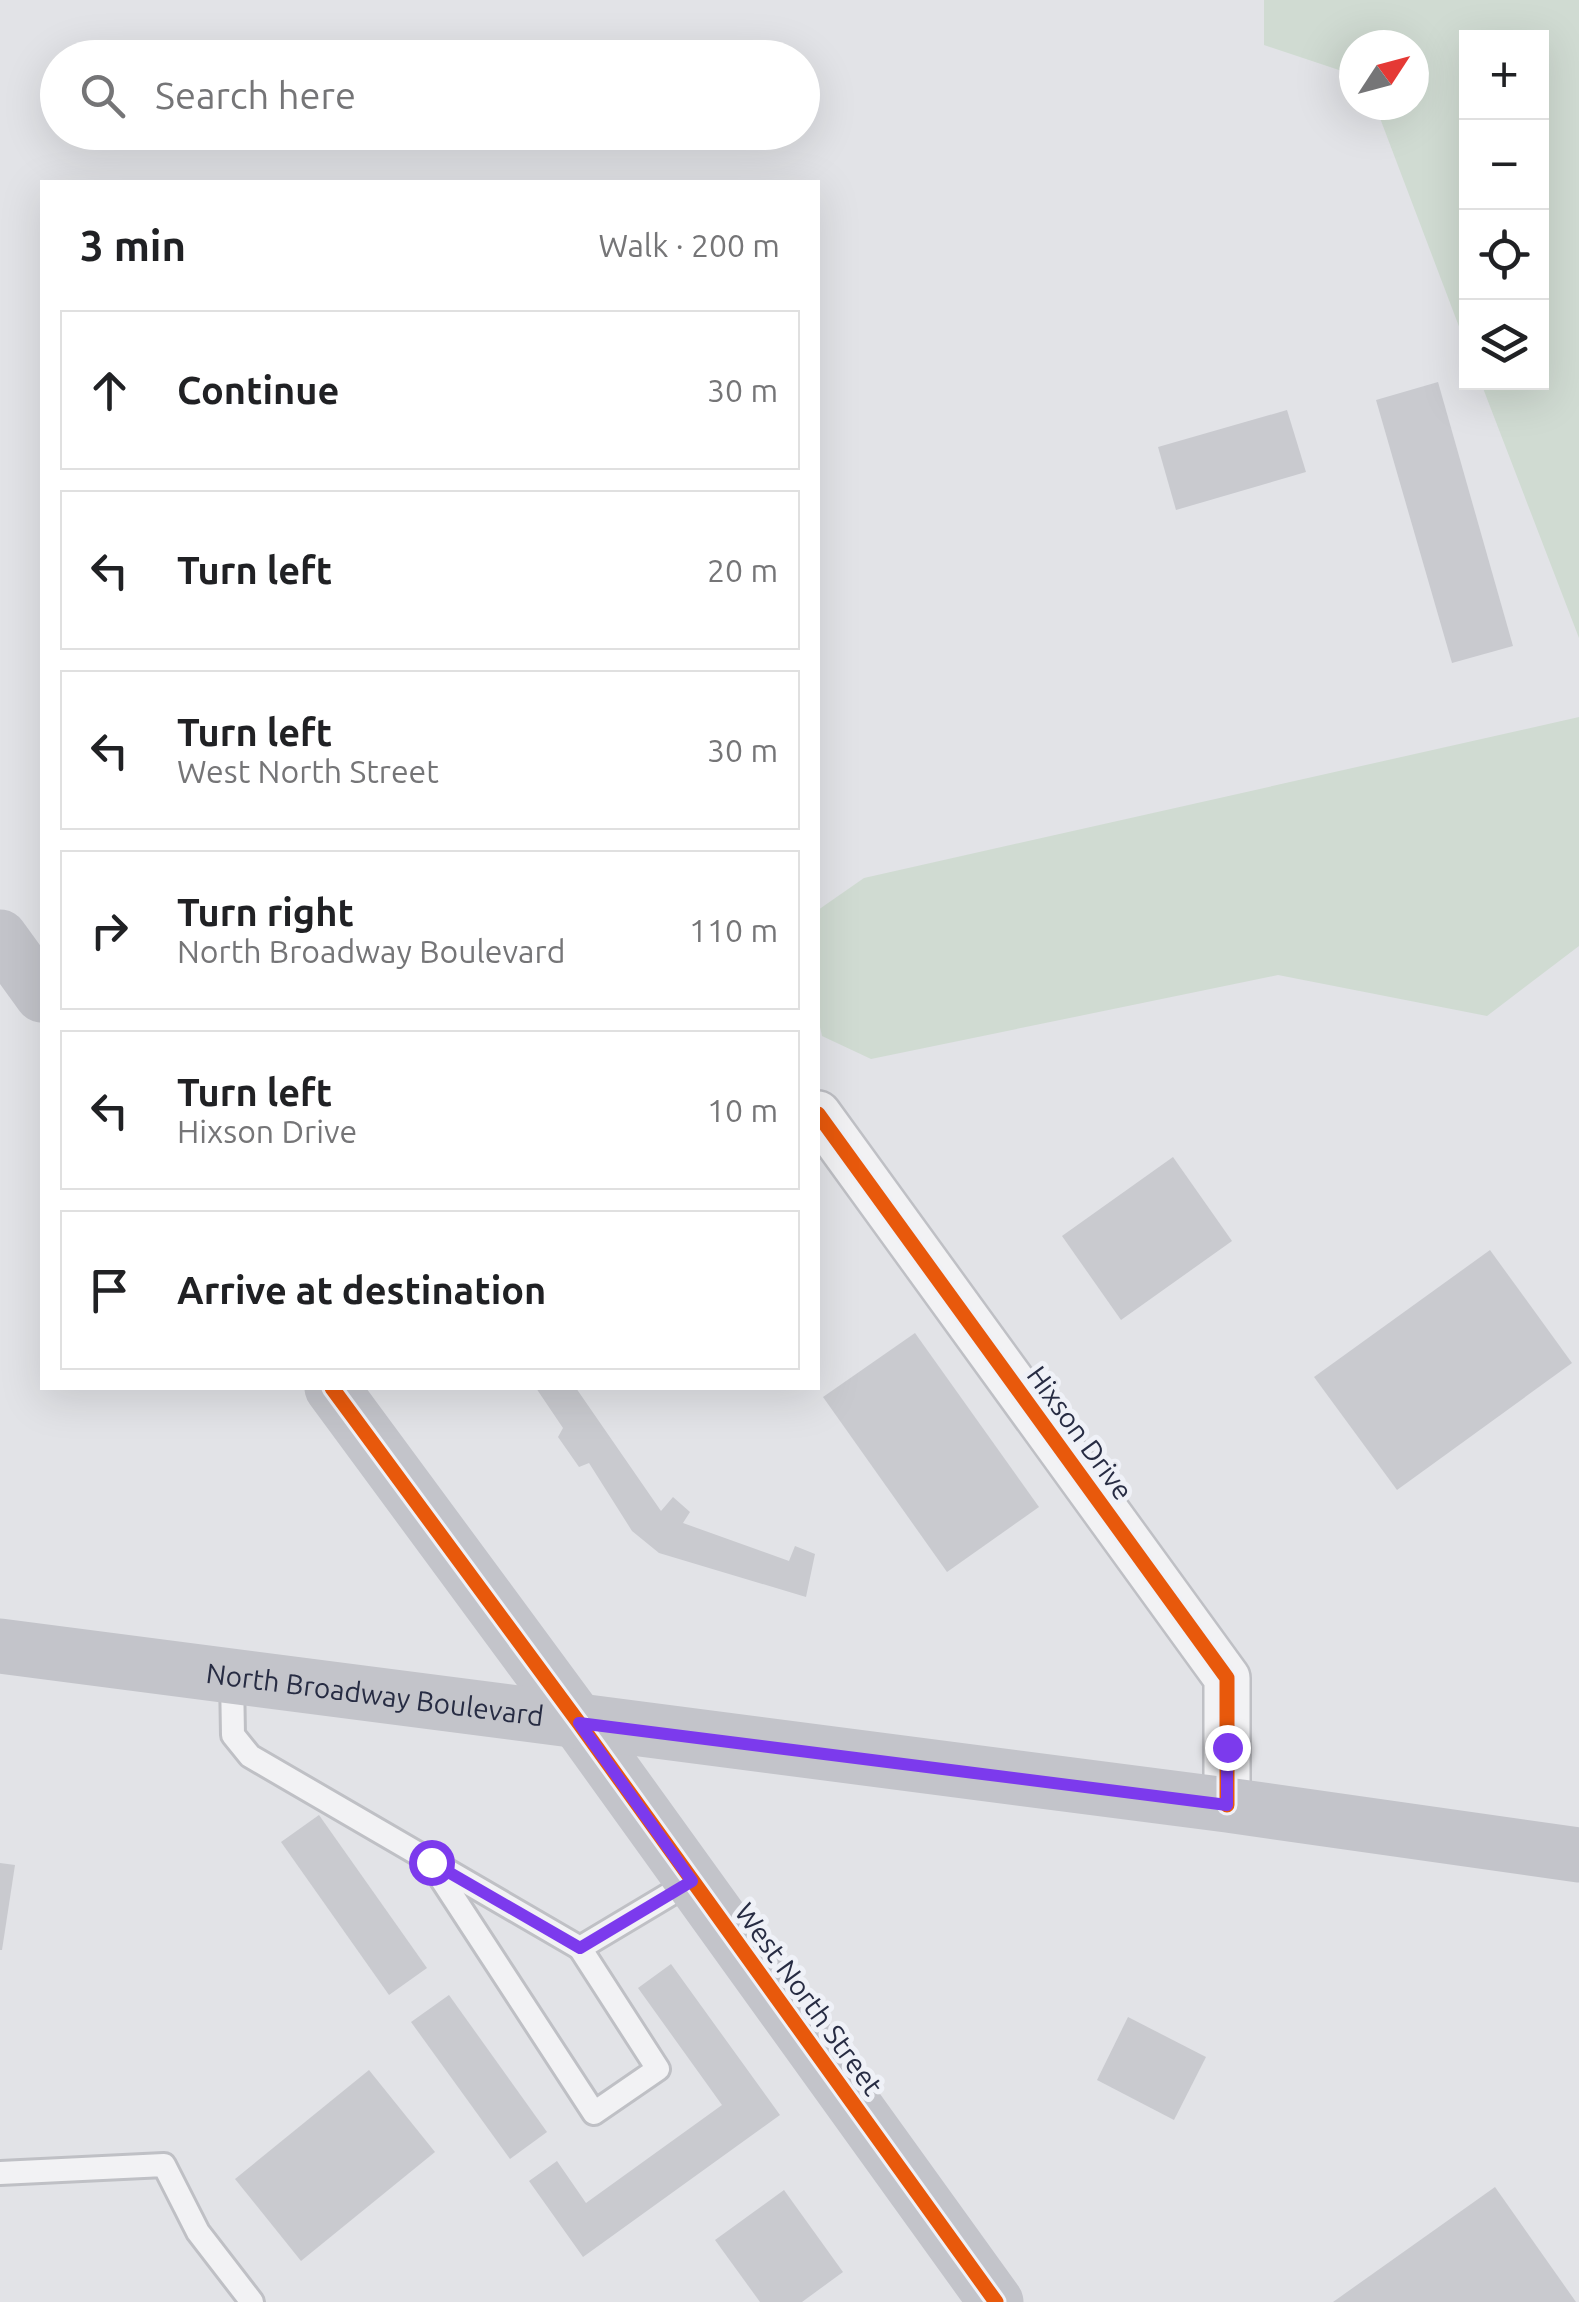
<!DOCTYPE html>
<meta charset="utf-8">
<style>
body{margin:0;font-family:Ubuntu,sans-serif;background:#f6f6f6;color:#202124}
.controls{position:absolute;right:30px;top:30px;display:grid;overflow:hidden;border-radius:0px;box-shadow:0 10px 40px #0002}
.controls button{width:90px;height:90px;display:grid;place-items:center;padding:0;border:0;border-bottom:2px solid #e0e0e0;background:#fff;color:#202124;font:50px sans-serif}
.compass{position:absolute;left:1339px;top:30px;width:90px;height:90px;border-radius:50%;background:#fff;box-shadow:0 10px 40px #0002;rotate:54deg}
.stop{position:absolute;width:30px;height:30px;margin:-22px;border:8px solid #7c3aed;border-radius:50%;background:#fff}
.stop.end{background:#7c3aed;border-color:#fff;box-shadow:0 2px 10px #0008}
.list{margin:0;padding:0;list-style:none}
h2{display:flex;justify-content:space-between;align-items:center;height:130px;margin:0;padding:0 40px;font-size:42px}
h2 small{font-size:32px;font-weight:400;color:#757577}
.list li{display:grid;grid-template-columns:65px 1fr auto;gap:30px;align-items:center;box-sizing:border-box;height:160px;margin:0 20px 20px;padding:0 20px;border:2px solid #e0e0e0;border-radius:0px}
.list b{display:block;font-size:38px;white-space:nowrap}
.list p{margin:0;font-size:32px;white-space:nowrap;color:#757577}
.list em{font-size:32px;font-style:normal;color:#757577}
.icon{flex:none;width:55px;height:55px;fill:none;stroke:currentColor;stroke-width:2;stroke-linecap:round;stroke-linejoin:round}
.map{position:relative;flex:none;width:1579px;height:2302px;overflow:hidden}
.search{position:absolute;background:#fff;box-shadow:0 10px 40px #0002;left:40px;top:40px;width:780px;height:110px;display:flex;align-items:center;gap:25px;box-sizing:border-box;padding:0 35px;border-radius:55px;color:#757577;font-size:38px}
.panel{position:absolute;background:#fff;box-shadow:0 10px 40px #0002;left:40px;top:180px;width:780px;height:1210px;border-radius:0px}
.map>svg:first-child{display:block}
.green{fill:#d0dbd2}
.building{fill:#c9cacf}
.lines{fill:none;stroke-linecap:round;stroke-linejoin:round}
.lane-casing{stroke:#bfc0c5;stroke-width:28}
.street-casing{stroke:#bfc0c5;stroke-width:50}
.lane{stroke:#f2f2f4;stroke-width:22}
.street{stroke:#f2f2f4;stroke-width:45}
.secondary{stroke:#c3c4ca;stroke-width:55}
.cycleway-casing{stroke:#eff1f7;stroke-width:21}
.cycleway{stroke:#e8590c;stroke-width:15}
.route{stroke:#7c3aed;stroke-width:12}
.labels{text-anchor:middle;stroke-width:10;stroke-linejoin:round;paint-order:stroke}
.street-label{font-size:28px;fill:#272c43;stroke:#eff1f7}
</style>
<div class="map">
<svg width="1579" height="2302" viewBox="0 0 1579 2302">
<rect width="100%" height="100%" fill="#e2e3e7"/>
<g class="green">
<polygon points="1264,0 1579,0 1579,638 1481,383 1542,382 1542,38 1466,38 1466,345 1375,105 1414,105 1414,45 1354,45 1354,75 1264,45"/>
<polygon points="1579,717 1579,946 1487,1016 1278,975 871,1059 822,1036 818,1018 818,910 864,878"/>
</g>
<g class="building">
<polygon points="1438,382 1513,646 1452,663 1376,400"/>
<polygon points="1287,410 1306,472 1176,510 1158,447"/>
<polygon points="1173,1157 1232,1241 1121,1320 1062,1236"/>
<polygon points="1490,1250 1572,1363 1397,1490 1314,1377"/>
<polygon points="915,1333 1039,1507 947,1572 823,1397"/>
<polygon points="536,1388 576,1388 661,1511 673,1497 690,1512 683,1523 789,1561 795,1546 815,1554 806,1597 659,1553 632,1531 589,1463 579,1467 558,1437 563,1428"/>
<polygon points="319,1815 427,1968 389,1995 281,1842"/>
<polygon points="0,1863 15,1865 2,1950 0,1950"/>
<polygon points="671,1964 780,2115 583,2257 529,2181 557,2161 586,2203 722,2105 638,1988"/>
<polygon points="449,1995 547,2132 510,2159 411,2022"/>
<polygon points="1128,2017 1206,2057 1174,2120 1097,2080"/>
<polygon points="369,2070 435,2152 301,2261 235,2179"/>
<polygon points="1495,2187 1576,2302 1333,2302"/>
<polygon points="784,2190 843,2272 802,2302 760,2302 715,2240"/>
</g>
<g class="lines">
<g class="lane-casing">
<g id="lane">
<polyline points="232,1677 233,1735 250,1756 580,1948 692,1881"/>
<polyline points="433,1866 594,2113 658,2069 580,1948"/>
<polyline points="0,2173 164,2165 198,2232 252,2302"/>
</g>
</g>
<g class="street-casing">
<polyline id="street" points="818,1114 1227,1678 1227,1805"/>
</g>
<use href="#lane" class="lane"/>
<use href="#street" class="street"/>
<g class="secondary">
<polyline points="0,937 42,995"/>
<polyline points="332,1388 579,1723 996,2302"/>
<path id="s1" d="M0,1646L1227,1805L1579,1855"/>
</g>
<g class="cycleway-casing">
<g id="cycleway">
<polyline points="818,1114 1227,1678 1227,1805"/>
<polyline points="332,1388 579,1723 996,2302"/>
</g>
</g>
<use href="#cycleway" class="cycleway"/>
</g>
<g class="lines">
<polyline class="route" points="431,1862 580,1948 692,1881 579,1723 1227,1805 1227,1747"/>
</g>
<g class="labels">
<g class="street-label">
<text transform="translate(1080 1433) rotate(54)" y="10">Hixson Drive</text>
<text dy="10" stroke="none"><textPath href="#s1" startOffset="378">North Broadway Boulevard</textPath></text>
<text transform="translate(809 1999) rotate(54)" y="10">West North Street</text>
</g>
</g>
</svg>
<div class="controls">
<button>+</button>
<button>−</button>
<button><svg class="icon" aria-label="locate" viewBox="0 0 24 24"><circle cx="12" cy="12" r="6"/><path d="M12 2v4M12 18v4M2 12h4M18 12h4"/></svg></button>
<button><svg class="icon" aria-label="layers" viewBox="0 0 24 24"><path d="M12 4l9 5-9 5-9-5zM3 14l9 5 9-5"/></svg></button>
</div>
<svg class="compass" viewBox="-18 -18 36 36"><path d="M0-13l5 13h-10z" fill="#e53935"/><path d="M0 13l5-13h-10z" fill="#757577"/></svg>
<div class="stop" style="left:431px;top:1862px"></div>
<div class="stop end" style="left:1227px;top:1747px"></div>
<div class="search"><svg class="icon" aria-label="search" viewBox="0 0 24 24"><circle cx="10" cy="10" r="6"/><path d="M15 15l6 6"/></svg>Search here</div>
<section class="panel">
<h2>3 min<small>Walk · 200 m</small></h2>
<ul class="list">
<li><svg class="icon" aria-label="ahead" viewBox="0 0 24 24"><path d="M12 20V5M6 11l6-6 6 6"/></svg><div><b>Continue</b></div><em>30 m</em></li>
<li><svg class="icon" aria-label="left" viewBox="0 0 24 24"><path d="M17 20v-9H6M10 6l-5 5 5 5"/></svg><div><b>Turn left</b></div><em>20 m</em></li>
<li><svg class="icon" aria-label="left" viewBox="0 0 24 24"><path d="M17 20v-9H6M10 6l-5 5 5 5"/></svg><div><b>Turn left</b><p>West North Street</p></div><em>30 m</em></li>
<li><svg class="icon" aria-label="right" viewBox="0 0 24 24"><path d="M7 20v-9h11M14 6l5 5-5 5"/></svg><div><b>Turn right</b><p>North Broadway Boulevard</p></div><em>110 m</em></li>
<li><svg class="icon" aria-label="left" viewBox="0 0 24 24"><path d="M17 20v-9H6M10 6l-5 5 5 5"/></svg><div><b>Turn left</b><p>Hixson Drive</p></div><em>10 m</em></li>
<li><svg class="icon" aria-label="arrive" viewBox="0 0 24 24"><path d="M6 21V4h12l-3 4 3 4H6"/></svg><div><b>Arrive at destination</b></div></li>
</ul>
</section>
</div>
